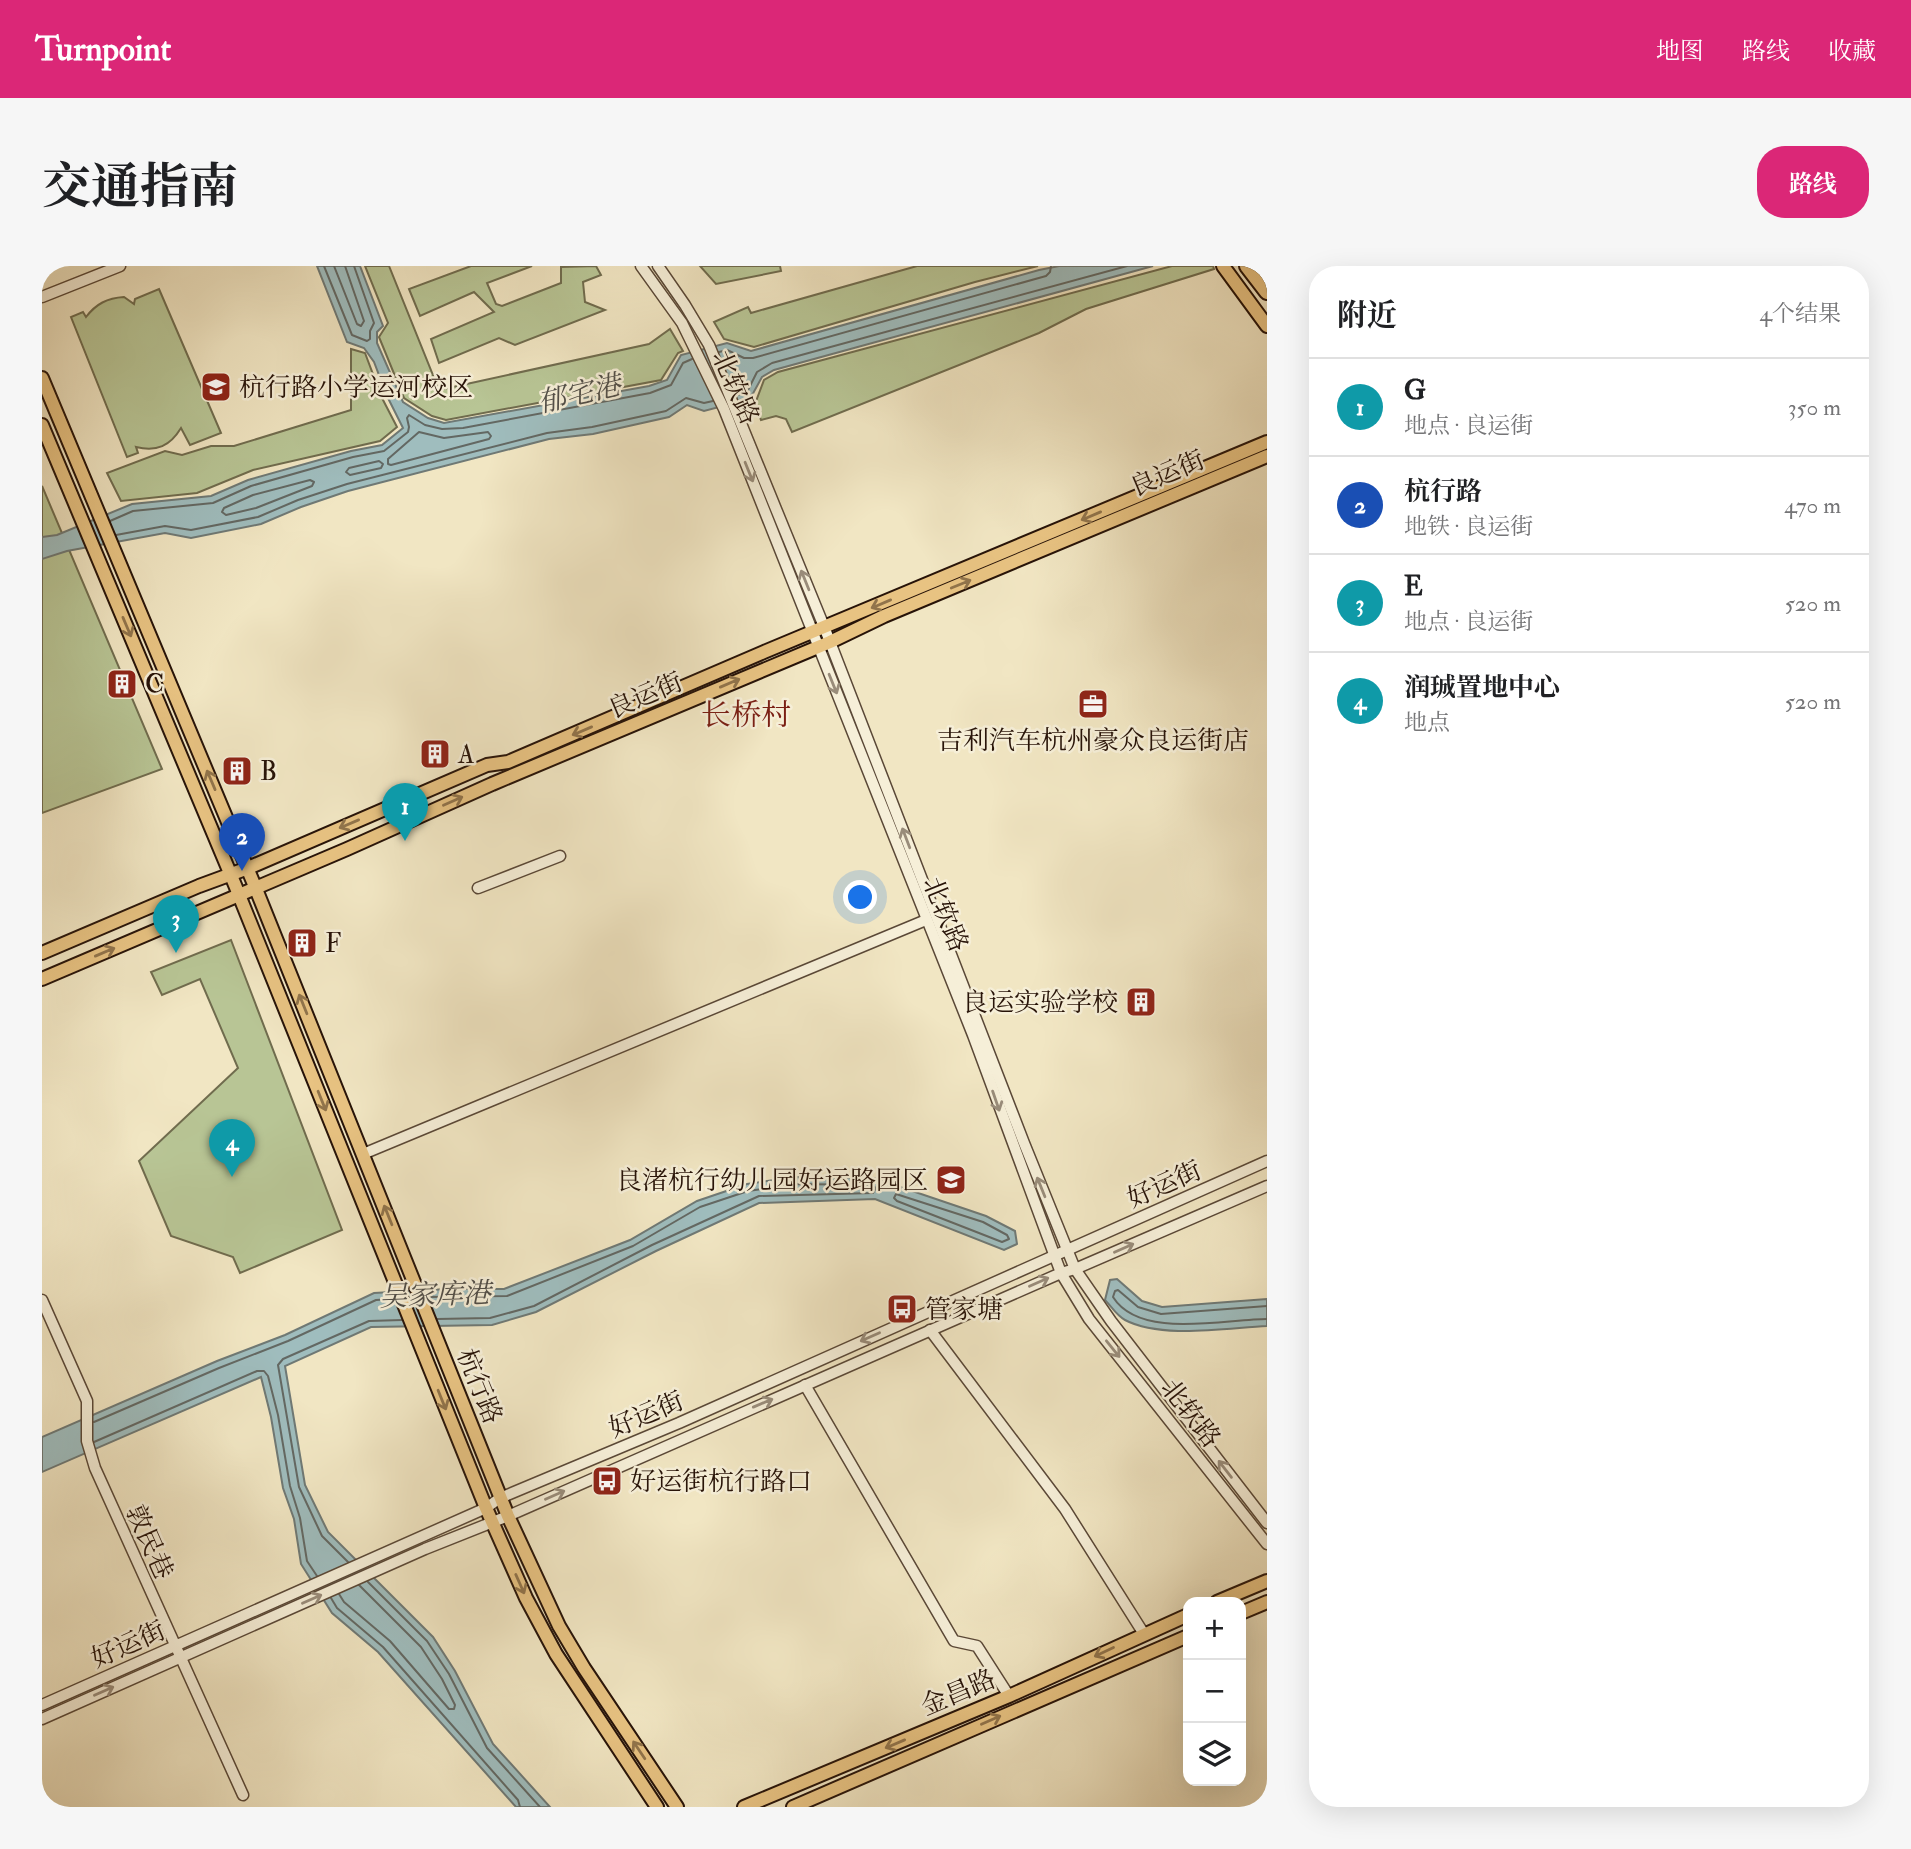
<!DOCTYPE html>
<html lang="zh">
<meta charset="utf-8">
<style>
body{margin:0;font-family:"IM FELL Double Pica","Noto Serif SC",serif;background:#f6f6f6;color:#202124}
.controls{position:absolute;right:21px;bottom:21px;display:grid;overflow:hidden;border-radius:14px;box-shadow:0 7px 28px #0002}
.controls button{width:63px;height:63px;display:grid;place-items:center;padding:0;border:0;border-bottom:2px solid #e0e0e0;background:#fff;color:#202124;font:35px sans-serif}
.you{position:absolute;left:819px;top:632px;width:24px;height:24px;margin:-18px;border:5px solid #fff;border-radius:50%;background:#1a73e8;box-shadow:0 0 0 10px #1a73e833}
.badge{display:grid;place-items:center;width:46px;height:46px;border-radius:50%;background:#db2777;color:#fff;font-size:23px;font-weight:700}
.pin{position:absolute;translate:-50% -58px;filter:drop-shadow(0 2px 4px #0008)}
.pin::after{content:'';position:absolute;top:37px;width:24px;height:21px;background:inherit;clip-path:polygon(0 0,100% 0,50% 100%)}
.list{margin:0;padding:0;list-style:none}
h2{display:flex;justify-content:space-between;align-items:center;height:91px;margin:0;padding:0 28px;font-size:30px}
h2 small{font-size:23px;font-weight:400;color:#757577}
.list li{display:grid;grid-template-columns:46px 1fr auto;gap:21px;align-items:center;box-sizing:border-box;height:98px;padding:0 28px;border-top:2px solid #e0e0e0}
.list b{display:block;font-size:26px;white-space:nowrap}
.list p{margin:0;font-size:23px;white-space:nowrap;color:#757577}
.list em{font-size:23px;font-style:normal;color:#757577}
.icon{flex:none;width:38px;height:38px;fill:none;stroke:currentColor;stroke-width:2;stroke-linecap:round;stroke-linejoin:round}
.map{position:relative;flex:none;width:1225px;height:1541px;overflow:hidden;border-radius:28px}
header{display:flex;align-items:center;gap:42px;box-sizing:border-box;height:98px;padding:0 35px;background:#db2777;color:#fff}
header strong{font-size:33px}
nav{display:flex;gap:38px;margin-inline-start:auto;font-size:24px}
.intro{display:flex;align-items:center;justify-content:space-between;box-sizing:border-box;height:168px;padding:0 42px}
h1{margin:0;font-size:49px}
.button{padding:18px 32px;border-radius:28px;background:#db2777;color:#fff;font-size:24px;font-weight:700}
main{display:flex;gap:42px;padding:0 42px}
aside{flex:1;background:#fff;border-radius:28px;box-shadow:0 7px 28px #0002}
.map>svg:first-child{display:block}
.green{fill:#b8c595;stroke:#706c4e;stroke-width:2}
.water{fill:#9fbdbe;stroke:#6f7975;stroke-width:2}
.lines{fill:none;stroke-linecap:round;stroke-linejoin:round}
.shore{stroke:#636863;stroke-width:2}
.minor-casing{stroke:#5a4837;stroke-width:13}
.major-casing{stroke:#271308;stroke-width:16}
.highway-casing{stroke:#271308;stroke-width:18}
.minor{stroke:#f6efd8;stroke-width:10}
.major{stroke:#e8c382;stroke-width:12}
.highway{stroke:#e8c382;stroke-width:14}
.oneway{stroke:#998c7a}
.oneway2{stroke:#91744b}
.labels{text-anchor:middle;stroke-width:5;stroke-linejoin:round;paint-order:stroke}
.poi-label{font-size:26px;fill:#271308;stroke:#f6efd8;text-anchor:start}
.street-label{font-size:26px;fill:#271308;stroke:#f6efd8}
.water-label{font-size:28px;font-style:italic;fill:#514e48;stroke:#f6efd8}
.quarter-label{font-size:30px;fill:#7a1f14;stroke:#f6efd8}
</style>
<header>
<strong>Turnpoint</strong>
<nav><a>地图</a><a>路线</a><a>收藏</a></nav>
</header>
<div class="intro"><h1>交通指南</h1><a class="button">路线</a></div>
<main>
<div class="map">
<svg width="1225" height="1541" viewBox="0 0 1225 1541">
<rect width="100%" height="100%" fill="#f1e6c3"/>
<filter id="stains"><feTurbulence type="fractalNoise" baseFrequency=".00286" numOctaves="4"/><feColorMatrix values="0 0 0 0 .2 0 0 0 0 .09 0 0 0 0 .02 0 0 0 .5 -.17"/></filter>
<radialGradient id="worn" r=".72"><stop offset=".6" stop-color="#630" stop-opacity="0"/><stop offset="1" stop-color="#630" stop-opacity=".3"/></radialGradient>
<g class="green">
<polygon points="323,0 347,0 397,124 607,78 628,63 641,85 636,87 619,114 404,154 390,150 362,132 337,71 346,57"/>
<polygon points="429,0 490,0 445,17 454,38 460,40 519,17 519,1 554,0 559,9 541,16 543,36 563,44 473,79 457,72 397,97 389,73 452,46 432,26 378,50 367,23"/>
<polygon points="658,0 738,0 739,5 674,18"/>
<polygon points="875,0 996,0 933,16 712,81 682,73 672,56 706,41 709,47"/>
<polygon points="1130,0 1171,0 1172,3 1044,43 997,67 750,166 744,153 734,150 719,154 713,138 722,114 736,106"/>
<path d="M117,23L179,167L148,179L139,162C128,180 115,186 94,181L96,187L85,191L29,51L41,46L44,51C54,38 65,32 82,31L92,38L93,33Z"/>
<polygon points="309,83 323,87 340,132 355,161 338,175 211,204 155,227 79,235 65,207 123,185 140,189 169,180 192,180 309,144"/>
<polygon points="0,220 120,503 0,547"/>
<polygon points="189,674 300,964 198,1007 191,991 129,970 97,895 196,802 158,713 120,729 109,706"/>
</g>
<g class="water">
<polygon points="275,0 318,0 341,60 335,66 335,77 361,136 386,152 402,157 607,120 625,114 639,89 685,77 709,85 997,4 1017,0 1111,0 732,104 720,111 708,133 662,145 645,139 627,151 551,168 507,173 306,225 259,241 219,258 149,272 123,267 25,285 0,293 0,271 15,269 90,238 169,230 206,214 309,185 340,179 361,162 345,130 332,96 322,82 305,76"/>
<polygon points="753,911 832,912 944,950 973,965 975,978 962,984 833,933 717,937 614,985 494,1046 450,1059 329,1061 243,1100 263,1219 286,1266 391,1371 413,1405 451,1478 508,1541 474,1541 336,1386 290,1347 259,1298 252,1253 241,1222 229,1151 219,1111 0,1206 0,1171 175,1095 243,1069 332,1027 406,1023 462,1023 588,974 655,935 705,918"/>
<path d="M1075,1013L1100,1035L1120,1041L1225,1033V1060C1184,1062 1119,1073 1083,1054C1075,1050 1069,1040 1063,1034L1068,1014Z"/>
</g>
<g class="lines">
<g class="shore">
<polyline points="282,0 310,69 325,75 328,73 328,65 332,57 312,0"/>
<polyline points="292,0 315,58 319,60 322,55 303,0"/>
<polyline points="677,86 685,84 702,92 711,92 1004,10 1008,6 1009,0"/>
<polyline points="695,129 705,126 715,106 730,97 1085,0"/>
<polygon points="377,166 402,172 446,166 449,170 447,173 349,199 346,198 346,193"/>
<polygon points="337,195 341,198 339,202 308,209 304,206 307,202"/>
<polygon points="268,214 272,216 270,220 214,242 184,249 180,246 182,242 211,229"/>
<polyline points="68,255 91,245 171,237 209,220 311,191 342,185 366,166 367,161 365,152 367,149 383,159 400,163 421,162 608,127 629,119 641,97 650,93"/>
<polyline points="74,269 123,260 149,264 216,251 256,234 305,218 505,167 550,161 624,145 644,132 662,137 671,135"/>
<polygon points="854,928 941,956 965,969 967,973 960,976 855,935 852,932"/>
<polyline points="386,1031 465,1030 591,980 658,941 706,925 754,918 830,919 834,922 831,927 717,930 610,979 492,1040 448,1052 395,1053"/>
<path d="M1225,1040L1119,1048L1096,1041L1076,1024L1073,1025L1071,1031C1098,1074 1182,1053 1225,1053"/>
<polyline points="52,1156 177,1102 246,1075 334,1034 351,1033"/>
<polyline points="52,1176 215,1105 222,1105 226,1110 236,1149 248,1220 258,1252 265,1295 275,1310"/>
<polyline points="306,1296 280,1270 257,1221 236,1099 241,1093 327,1055 360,1054"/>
<polyline points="326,1316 385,1375 407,1408 445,1482 498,1541"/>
<polyline points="297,1328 302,1336 348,1375 407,1443 412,1443 413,1439 400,1413 379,1381 317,1319"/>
<polyline points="289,1332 295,1342 341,1381 476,1534 478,1541"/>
</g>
<g class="minor-casing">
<g id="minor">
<polyline points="599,0 640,57 682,143 931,769 1019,1007 1047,1053 1225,1278"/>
<polyline points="616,0 643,39 667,79 783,363 982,877 1033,1003 1069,1055 1225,1257"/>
<polyline points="0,31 78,0"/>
<polyline points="436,622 518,590"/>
<polyline points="321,888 884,654"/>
<polyline points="0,1034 45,1135 45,1175 53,1202 201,1529"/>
<polyline points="888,1064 1023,1243 1102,1368"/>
<polyline points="763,1119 912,1375 935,1380 967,1430"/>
<polyline points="0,1439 444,1242 458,1232 637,1157 1225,895"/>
<polyline points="0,1453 383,1283 466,1250 1019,1007 1033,1003 1225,920"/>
</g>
</g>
<g class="major-casing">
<g id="major">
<polyline points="1181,0 1225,60"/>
<polyline points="0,112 214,623 466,1250 517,1360 542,1402 635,1541"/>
<polyline points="0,159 193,619 444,1242 484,1332 514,1388 615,1541"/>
<polyline points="0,687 157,620 206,602 445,499 466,496 722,386 1225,176"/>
<polyline points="0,713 305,583 450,518 788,376 842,350 1225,190"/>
<polyline points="1175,1336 1225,1315"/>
<polyline points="1199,1347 1225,1336"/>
<polyline points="702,1541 967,1430 1146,1349"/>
<polyline points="751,1541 1146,1370"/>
</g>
</g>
<g class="highway-casing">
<polyline id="highway" points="1205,0 1225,26"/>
</g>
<use href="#minor" class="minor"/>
<use href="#major" class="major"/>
<use href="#highway" class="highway"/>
</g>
<defs><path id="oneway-shaft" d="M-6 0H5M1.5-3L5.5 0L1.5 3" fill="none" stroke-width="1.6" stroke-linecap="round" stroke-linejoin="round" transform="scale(1.75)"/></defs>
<g class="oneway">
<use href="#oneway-shaft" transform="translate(707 206) rotate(68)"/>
<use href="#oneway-shaft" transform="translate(763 314) rotate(-112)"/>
<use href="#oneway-shaft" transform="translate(791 418) rotate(68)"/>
<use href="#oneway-shaft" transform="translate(864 572) rotate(-111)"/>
<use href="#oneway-shaft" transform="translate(954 835) rotate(71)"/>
<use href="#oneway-shaft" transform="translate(999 921) rotate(-112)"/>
<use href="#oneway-shaft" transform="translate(1082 982) rotate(-24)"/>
<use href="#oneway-shaft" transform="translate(997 1016) rotate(-24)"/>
<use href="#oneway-shaft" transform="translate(828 1071) rotate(156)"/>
<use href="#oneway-shaft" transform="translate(1071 1083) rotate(51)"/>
<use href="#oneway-shaft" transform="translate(721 1137) rotate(-23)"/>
<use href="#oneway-shaft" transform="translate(1183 1203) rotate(-128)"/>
<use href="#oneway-shaft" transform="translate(513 1229) rotate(-24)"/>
<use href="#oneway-shaft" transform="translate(270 1333) rotate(-24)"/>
<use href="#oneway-shaft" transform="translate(62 1425) rotate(-24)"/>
</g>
<g class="oneway2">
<use href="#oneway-shaft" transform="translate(1049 250) rotate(157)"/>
<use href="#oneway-shaft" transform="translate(919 318) rotate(-22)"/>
<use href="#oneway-shaft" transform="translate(839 338) rotate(157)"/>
<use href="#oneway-shaft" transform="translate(85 361) rotate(67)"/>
<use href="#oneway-shaft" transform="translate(688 417) rotate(-23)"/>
<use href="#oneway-shaft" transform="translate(540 465) rotate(157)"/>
<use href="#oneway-shaft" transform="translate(169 514) rotate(-113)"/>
<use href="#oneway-shaft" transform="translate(411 535) rotate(-24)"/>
<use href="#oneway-shaft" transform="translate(307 558) rotate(157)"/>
<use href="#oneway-shaft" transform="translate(63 686) rotate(-23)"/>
<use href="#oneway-shaft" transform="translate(261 738) rotate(-112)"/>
<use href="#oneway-shaft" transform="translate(280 835) rotate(68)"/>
<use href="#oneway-shaft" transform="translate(346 949) rotate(-112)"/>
<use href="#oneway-shaft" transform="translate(400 1134) rotate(68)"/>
<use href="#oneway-shaft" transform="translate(478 1318) rotate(66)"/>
<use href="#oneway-shaft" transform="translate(1062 1386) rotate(155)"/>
<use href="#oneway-shaft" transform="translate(949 1454) rotate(-24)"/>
<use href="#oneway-shaft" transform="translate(853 1478) rotate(157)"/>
<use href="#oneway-shaft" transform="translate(597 1484) rotate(-124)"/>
</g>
<defs>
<g id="school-square" transform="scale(1.575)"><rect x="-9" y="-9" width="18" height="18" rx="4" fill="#8f2418" stroke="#f6efd8"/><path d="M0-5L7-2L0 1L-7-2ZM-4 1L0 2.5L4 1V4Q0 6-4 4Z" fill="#fff"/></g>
<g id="building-square" transform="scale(1.575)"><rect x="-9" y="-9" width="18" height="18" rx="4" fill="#8f2418" stroke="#f6efd8"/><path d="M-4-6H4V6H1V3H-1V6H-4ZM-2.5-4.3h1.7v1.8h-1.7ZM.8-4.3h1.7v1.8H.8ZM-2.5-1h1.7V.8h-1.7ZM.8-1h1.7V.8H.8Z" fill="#fff"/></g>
<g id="office-square" transform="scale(1.575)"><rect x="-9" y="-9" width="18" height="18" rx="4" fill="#8f2418" stroke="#f6efd8"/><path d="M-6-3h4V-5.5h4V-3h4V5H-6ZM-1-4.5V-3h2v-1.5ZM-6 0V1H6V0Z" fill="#fff"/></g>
<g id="bus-square" transform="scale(1.575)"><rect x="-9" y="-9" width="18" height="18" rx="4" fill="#8f2418" stroke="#f6efd8"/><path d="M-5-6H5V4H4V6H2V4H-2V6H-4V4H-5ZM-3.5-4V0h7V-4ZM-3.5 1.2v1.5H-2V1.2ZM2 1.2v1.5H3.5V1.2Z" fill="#fff"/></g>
</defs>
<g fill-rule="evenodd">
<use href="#school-square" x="174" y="121"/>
<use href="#building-square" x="80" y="418"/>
<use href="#office-square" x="1051" y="438"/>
<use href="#building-square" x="393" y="488"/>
<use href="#building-square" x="195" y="505"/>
<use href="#building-square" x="260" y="677"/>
<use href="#building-square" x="1099" y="736"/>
<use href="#school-square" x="909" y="914"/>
<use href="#bus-square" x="860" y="1043"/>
<use href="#bus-square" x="565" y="1215"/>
</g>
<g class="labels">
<g class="poi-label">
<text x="197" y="130">杭行路小学运河校区</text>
<text x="103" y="427">C</text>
<text x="1051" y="483" text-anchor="middle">吉利汽车杭州豪众良运街店</text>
<text x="416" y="497">A</text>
<text x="218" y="514">B</text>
<text x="283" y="686">F</text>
<text x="1076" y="745" text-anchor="end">良运实验学校</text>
<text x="886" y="923" text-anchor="end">良渚杭行幼儿园好运路园区</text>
<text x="883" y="1052">管家塘</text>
<text x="588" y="1224">好运街杭行路口</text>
</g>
<g class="street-label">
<text transform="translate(694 121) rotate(66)" y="9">北软路</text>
<text transform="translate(1125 207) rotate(-23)" y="9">良运街</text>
<text transform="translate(603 429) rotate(-23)" y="9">良运街</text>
<text transform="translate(904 648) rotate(68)" y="9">北软路</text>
<text transform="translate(1122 918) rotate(-24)" y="9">好运街</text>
<text transform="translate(438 1120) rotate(68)" y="9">杭行路</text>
<text transform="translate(1149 1147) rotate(52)" y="9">北软路</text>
<text transform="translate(604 1148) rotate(-23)" y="9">好运街</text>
<text transform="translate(108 1276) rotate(66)" y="9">敦民巷</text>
<text transform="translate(86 1378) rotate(-24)" y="9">好运街</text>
<text transform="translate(916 1426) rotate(-23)" y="9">金昌路</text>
</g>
<g class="water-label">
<text transform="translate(537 127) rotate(-13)" y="10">郁宅港</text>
<text transform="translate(393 1028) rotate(-2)" y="10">吴家库港</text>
</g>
<g class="quarter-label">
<text x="704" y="459">长桥村</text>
</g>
</g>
<rect width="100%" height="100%" filter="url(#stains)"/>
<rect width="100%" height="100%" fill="url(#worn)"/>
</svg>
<div class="controls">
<button>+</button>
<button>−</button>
<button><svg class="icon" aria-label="layers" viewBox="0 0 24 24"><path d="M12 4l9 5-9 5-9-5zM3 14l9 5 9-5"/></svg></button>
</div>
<div class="you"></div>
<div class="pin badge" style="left:363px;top:575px;background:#0f9aa8">1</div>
<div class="pin badge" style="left:200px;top:605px;background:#1a4fb4">2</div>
<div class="pin badge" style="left:134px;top:687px;background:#0f9aa8">3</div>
<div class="pin badge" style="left:190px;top:911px;background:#0f9aa8">4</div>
</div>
<aside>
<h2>附近<small>4个结果</small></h2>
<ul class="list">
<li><span class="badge" style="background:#0f9aa8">1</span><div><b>G</b><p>地点 · 良运街</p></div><em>350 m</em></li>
<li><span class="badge" style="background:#1a4fb4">2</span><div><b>杭行路</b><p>地铁 · 良运街</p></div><em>470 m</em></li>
<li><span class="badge" style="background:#0f9aa8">3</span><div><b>E</b><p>地点 · 良运街</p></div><em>520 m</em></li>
<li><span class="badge" style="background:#0f9aa8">4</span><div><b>润珹置地中心</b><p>地点</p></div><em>520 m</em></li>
</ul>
</aside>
</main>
